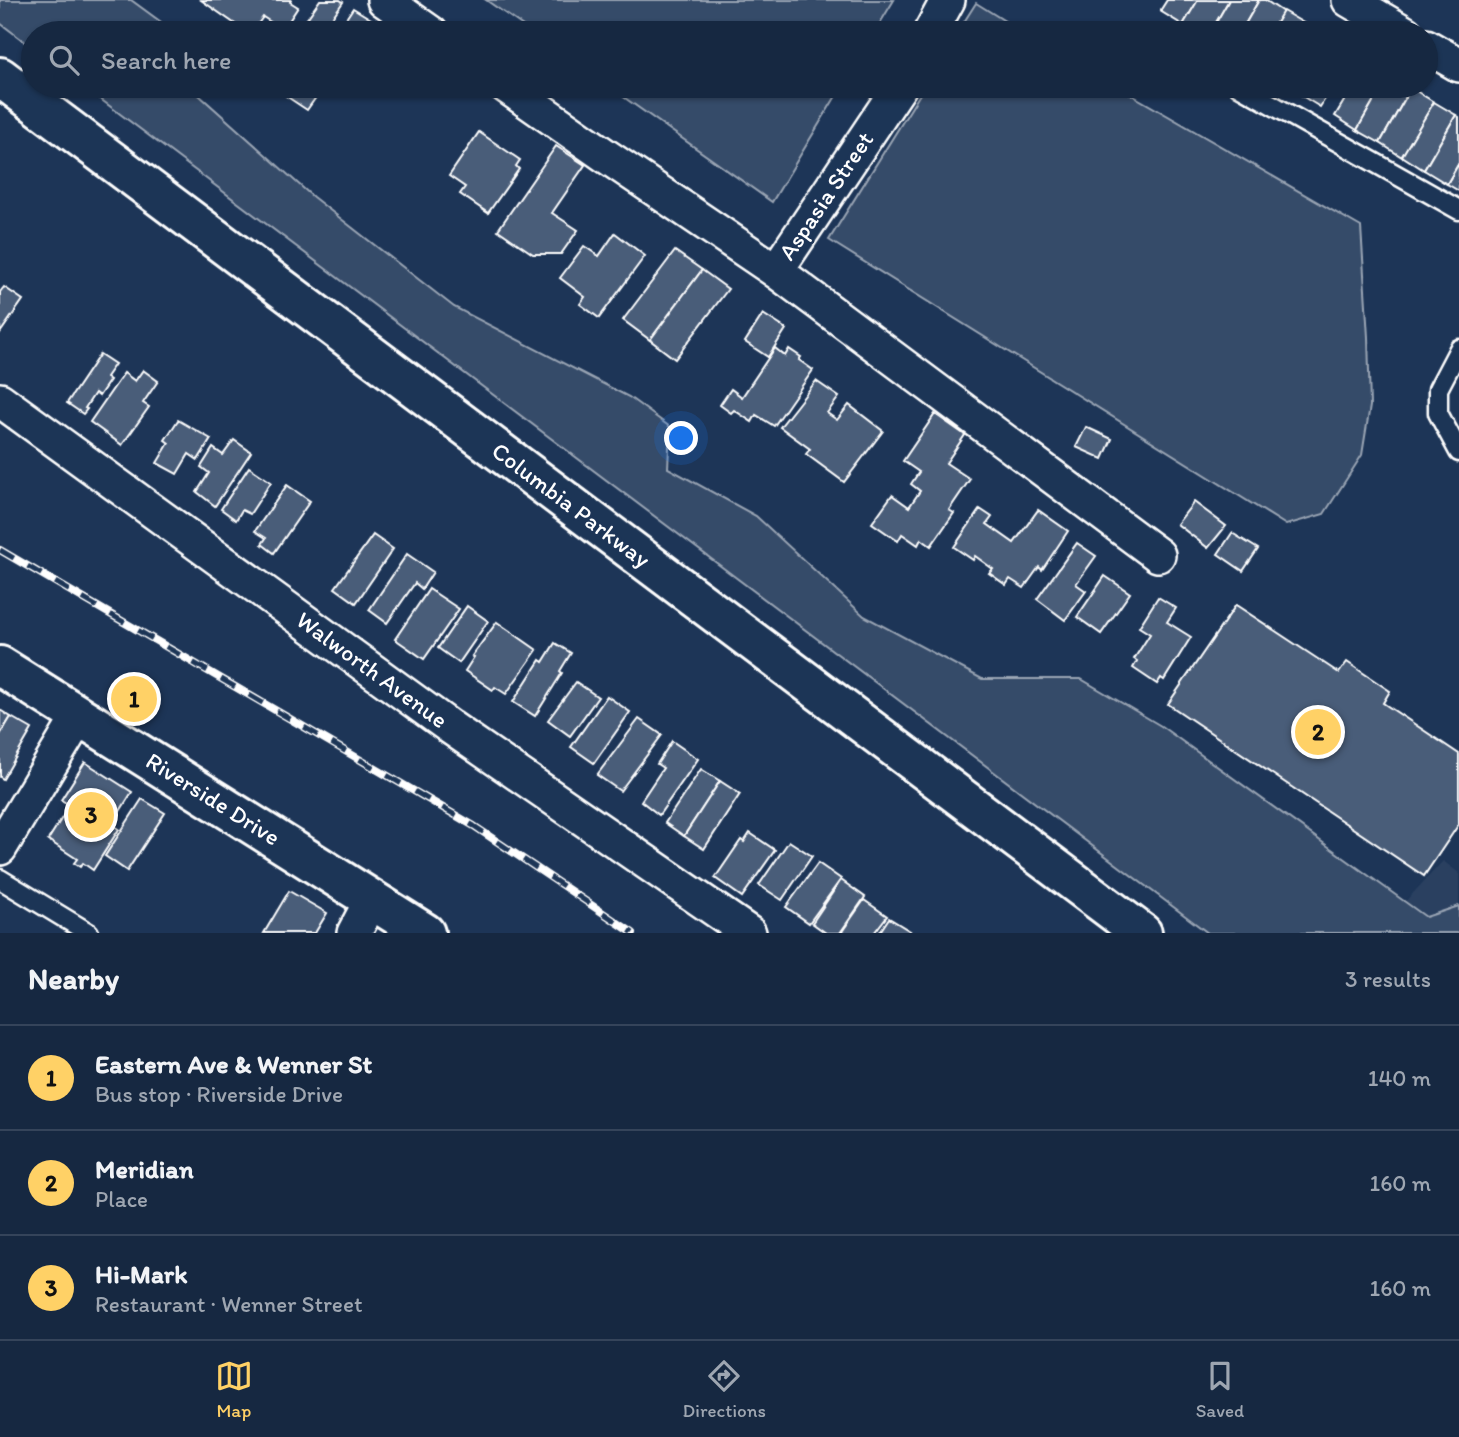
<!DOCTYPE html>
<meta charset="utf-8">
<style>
body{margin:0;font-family:Itim,sans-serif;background:#1f3048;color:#f1f3f6}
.you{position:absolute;left:682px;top:439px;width:24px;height:24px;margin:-18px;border:5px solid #fff;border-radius:50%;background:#1a73e8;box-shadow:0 0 0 10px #1a73e833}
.badge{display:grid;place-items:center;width:46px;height:46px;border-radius:50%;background:#ffd166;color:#111;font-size:23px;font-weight:700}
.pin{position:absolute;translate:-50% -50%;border:4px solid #fff;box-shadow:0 2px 7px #0006}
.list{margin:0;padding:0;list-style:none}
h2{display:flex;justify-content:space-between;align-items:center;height:91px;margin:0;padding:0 28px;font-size:30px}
h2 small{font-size:23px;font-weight:400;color:#9ea6b1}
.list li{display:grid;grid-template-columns:46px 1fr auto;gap:21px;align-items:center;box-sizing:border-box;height:105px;padding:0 28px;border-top:2px solid #35445a}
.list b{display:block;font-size:26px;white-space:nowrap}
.list p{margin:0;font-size:23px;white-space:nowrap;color:#9ea6b1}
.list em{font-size:23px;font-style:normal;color:#9ea6b1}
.icon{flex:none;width:38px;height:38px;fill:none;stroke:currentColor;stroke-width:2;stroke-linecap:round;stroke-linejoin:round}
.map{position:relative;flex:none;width:1459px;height:933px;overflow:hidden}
.search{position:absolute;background:#162841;box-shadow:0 2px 5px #0004;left:21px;right:21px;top:21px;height:77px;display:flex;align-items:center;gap:18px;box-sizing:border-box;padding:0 24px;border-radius:38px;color:#9ea6b1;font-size:26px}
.sheet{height:406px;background:#162841}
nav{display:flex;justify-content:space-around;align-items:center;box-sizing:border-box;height:98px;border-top:2px solid #35445a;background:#162841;font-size:19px;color:#9ea6b1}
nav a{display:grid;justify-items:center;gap:4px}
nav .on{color:#ffd166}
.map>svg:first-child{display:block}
.built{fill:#2a4161}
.green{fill:#364b69;stroke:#9aa5b4;stroke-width:2}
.building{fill:#4a5d79;stroke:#fff;stroke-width:2}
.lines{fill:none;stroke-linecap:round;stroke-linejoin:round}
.service-casing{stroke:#fff;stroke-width:23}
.minor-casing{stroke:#fff;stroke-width:38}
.primary-casing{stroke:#fff;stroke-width:44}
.trunk-casing{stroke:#fff;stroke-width:44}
.service{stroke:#1d3557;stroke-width:18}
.minor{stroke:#1d3557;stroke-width:33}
.primary{stroke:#1d3557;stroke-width:38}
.trunk{stroke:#1d3557;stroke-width:38}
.rail-casing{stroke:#fff;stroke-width:8}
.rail{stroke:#1d3557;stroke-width:5;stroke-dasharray:16;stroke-linecap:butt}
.labels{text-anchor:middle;stroke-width:5;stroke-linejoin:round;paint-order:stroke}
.street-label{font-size:24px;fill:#fff;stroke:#1d3557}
</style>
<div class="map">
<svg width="1459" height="933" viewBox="0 0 1459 933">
<rect width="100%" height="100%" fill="#1d3557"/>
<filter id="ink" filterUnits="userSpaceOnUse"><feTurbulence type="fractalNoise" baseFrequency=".0143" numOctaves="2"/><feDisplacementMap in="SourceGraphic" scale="14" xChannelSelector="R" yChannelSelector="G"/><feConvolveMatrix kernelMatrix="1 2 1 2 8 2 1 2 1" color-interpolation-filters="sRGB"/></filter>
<g filter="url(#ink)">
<polygon class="built" points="1443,861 1459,873 1459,933 1376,933"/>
<g class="green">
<polygon points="0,0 131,0 161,22 167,33 33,33 33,48 0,23"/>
<polygon points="486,0 894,0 874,33 533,33"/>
<polygon points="976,3 1024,33 957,33"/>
<polygon points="83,86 194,86 199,95 313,197 454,307 629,397 670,427 668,468 756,516 864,616 982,679 1081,679 1161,726 1426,917 1459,906 1459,933 1208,933"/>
<polygon points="608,86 842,86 772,202"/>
<polygon points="925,86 1116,86 1361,227 1368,337 1370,406 1362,455 1324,514 1286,525 829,240"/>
</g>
<g class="building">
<polygon points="201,0 291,0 290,2 298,7 283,30 263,17 251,33 248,33"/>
<polygon points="320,0 340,0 343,2 327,25 337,32 353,8 371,19 361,33 297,33"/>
<polygon points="1167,0 1198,0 1183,25 1160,11"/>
<polygon points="1198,0 1229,0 1210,33 1197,33 1183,25"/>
<polygon points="1229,0 1259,0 1240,33 1210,33"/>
<polygon points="1259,0 1265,0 1283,12 1270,33 1240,33"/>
<polygon points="1283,11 1307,25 1302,33 1270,33"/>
<polygon points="1307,25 1321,33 1302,33"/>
<polygon points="271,86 324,86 307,110"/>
<polygon points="1301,86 1333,86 1320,107 1297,93"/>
<polygon points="1353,86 1382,86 1357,130 1335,116"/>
<polygon points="1382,86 1408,86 1411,88 1380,143 1357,130"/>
<polygon points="1411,88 1434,102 1402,157 1380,143"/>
<polygon points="1434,102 1456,115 1424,170 1402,156"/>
<polygon points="1456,115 1459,117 1459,163 1447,184 1424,170"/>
<polygon points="479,132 520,160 516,166 519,169 488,213 460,194 465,187 449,176"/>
<polygon points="556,146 585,165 552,213 578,230 561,254 533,254 498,230"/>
<polygon points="1459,163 1459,191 1447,184"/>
<polygon points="615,233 645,256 599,318 580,304 585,297 560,278 584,246 599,256"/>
<polygon points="675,251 702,270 650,340 623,320"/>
<polygon points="702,270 728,289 675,359 650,340"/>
<polygon points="4,287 23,300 0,333 0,292"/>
<polygon points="763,314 786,329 768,357 745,342"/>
<polygon points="775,348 785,356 789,349 801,357 799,360 813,370 774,426 756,415 752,422 734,410 731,413 720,405 731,389 742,397"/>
<polygon points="100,354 115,364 106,377 110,380 99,396 95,393 85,408 87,409 83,414 67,403"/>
<polygon points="143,370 158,381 143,403 149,407 122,445 90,422 124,373 135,381"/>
<polygon points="816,381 839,397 827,413 837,420 849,405 883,431 844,482 806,454 810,449 780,427"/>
<polygon points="935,414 965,435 946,463 970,479 949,510 954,513 931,546 921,539 918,545 902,534 898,541 872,523 892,495 909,507 920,491 911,484 919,472 903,461"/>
<polygon points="178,420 211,439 198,460 189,454 177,474 157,463 169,443 165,440"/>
<polygon points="1086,427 1112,439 1103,459 1076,447"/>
<polygon points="234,440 251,452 215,506 197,492 209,473 201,467 213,448 223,455"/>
<polygon points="249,467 271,482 250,514 242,510 236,520 221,509"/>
<polygon points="287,485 310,501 274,553 262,544 266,538 255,531"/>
<polygon points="1194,502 1226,526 1208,548 1177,524"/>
<polygon points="980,509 992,517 987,524 1014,543 1038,510 1068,531 1042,570 1039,567 1024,588 1010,579 1006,585 989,573 993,569 975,556 973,560 954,547"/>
<polygon points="1232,533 1258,549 1243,571 1218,554"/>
<polygon points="373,535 393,549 356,603 335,588"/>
<polygon points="1077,543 1096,556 1076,584 1086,591 1065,620 1037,599"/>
<polygon points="407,554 433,572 422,589 415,583 387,623 369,610"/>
<polygon points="1105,576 1130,593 1101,634 1077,617"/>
<polygon points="429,589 459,609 424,659 395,639"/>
<polygon points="1158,597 1176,608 1167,622 1191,637 1164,680 1161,678 1157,684 1133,668 1137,661 1134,659 1150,634 1139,627"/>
<polygon points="1236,605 1339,673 1347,662 1390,691 1383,703 1459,754 1459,824 1424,876 1168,704"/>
<polygon points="467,606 488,621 459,663 438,648"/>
<polygon points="497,622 537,650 506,694 495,687 493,690 465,671 474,657 472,656"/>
<polygon points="555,643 571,653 560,671 562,673 535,716 513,702 540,660 543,662"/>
<polygon points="576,682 598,697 570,736 548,720"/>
<polygon points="607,696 630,712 594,763 571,747"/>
<polygon points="0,710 11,717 0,735"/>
<polygon points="11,717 32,729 3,779 0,777 0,735"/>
<polygon points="639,719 662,735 620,791 597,775"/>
<polygon points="672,741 698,759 659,815 641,801 663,768 657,764"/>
<polygon points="85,762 132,792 112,824 119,829 93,870 83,863 80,867 74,863 77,859 48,840 70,805 61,800"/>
<polygon points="701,769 720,781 684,836 665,823"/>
<polygon points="720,781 740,794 704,849 684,836"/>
<polygon points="142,799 165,813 127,871 105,856"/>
<polygon points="750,833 775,850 742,897 715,878 741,840 744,842"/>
<polygon points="789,841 812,856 782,900 759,885"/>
<polygon points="818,863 841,879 809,923 786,907"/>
<polygon points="841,880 865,897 840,933 826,933 812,923"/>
<polygon points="289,891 327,913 315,933 264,933"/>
<polygon points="864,900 887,916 874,933 841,933"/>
<polygon points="889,918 910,931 908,933 879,933"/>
</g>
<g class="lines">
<g class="service-casing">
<g id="service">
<polyline points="1239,86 1459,210"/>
<polyline points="1459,349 1438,389 1438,413 1459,452"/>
<polyline points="0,879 89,933"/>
</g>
</g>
<g class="minor-casing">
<g id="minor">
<polyline points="384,0 431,33"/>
<polyline points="1349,0 1405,33"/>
<polyline points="930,33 948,0"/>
<polyline points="1426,46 1459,65"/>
<polyline points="506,86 606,156 776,271 1158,555"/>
<polyline points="776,271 900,86"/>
<polyline points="0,400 450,727 749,933"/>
<polyline points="0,848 80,715"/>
<polyline points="354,933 372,899"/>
</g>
</g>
<g class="primary-casing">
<polyline id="primary" points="0,666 425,933"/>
</g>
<g class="trunk-casing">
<polyline id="trunk" points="0,77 1142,933"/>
</g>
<use href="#service" class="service"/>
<use href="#minor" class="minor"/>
<use href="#primary" class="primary"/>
<use href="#trunk" class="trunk"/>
<g class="rail-casing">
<polyline id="rail" points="0,550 474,826 633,933"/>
</g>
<use href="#rail" class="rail"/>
</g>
</g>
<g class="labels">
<g class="street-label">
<text transform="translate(826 196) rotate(-56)" y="8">Aspasia Street</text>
<text transform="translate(571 505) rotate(37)" y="8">Columbia Parkway</text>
<text transform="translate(372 670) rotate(36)" y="8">Walworth Avenue</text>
<text transform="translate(213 799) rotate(32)" y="8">Riverside Drive</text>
</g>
</g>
</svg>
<div class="you"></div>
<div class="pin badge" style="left:134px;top:699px">1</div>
<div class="pin badge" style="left:1318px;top:732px">2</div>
<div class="pin badge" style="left:91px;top:815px">3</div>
<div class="search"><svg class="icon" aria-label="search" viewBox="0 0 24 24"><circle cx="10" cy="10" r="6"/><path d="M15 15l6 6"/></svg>Search here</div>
</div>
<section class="sheet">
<h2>Nearby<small>3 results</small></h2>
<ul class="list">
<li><span class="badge">1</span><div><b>Eastern Ave &amp; Wenner St</b><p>Bus stop · Riverside Drive</p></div><em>140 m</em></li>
<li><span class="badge">2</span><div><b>Meridian</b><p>Place</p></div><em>160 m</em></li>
<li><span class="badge">3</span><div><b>Hi-Mark</b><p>Restaurant · Wenner Street</p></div><em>160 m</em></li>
</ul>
</section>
<nav>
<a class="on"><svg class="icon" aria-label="map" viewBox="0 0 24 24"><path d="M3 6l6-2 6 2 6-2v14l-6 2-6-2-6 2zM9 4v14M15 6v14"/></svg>Map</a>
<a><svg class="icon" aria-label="directions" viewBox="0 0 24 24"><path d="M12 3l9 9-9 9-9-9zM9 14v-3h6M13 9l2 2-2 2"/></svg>Directions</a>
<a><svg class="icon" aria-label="saved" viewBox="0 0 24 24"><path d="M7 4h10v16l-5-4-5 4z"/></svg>Saved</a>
</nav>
